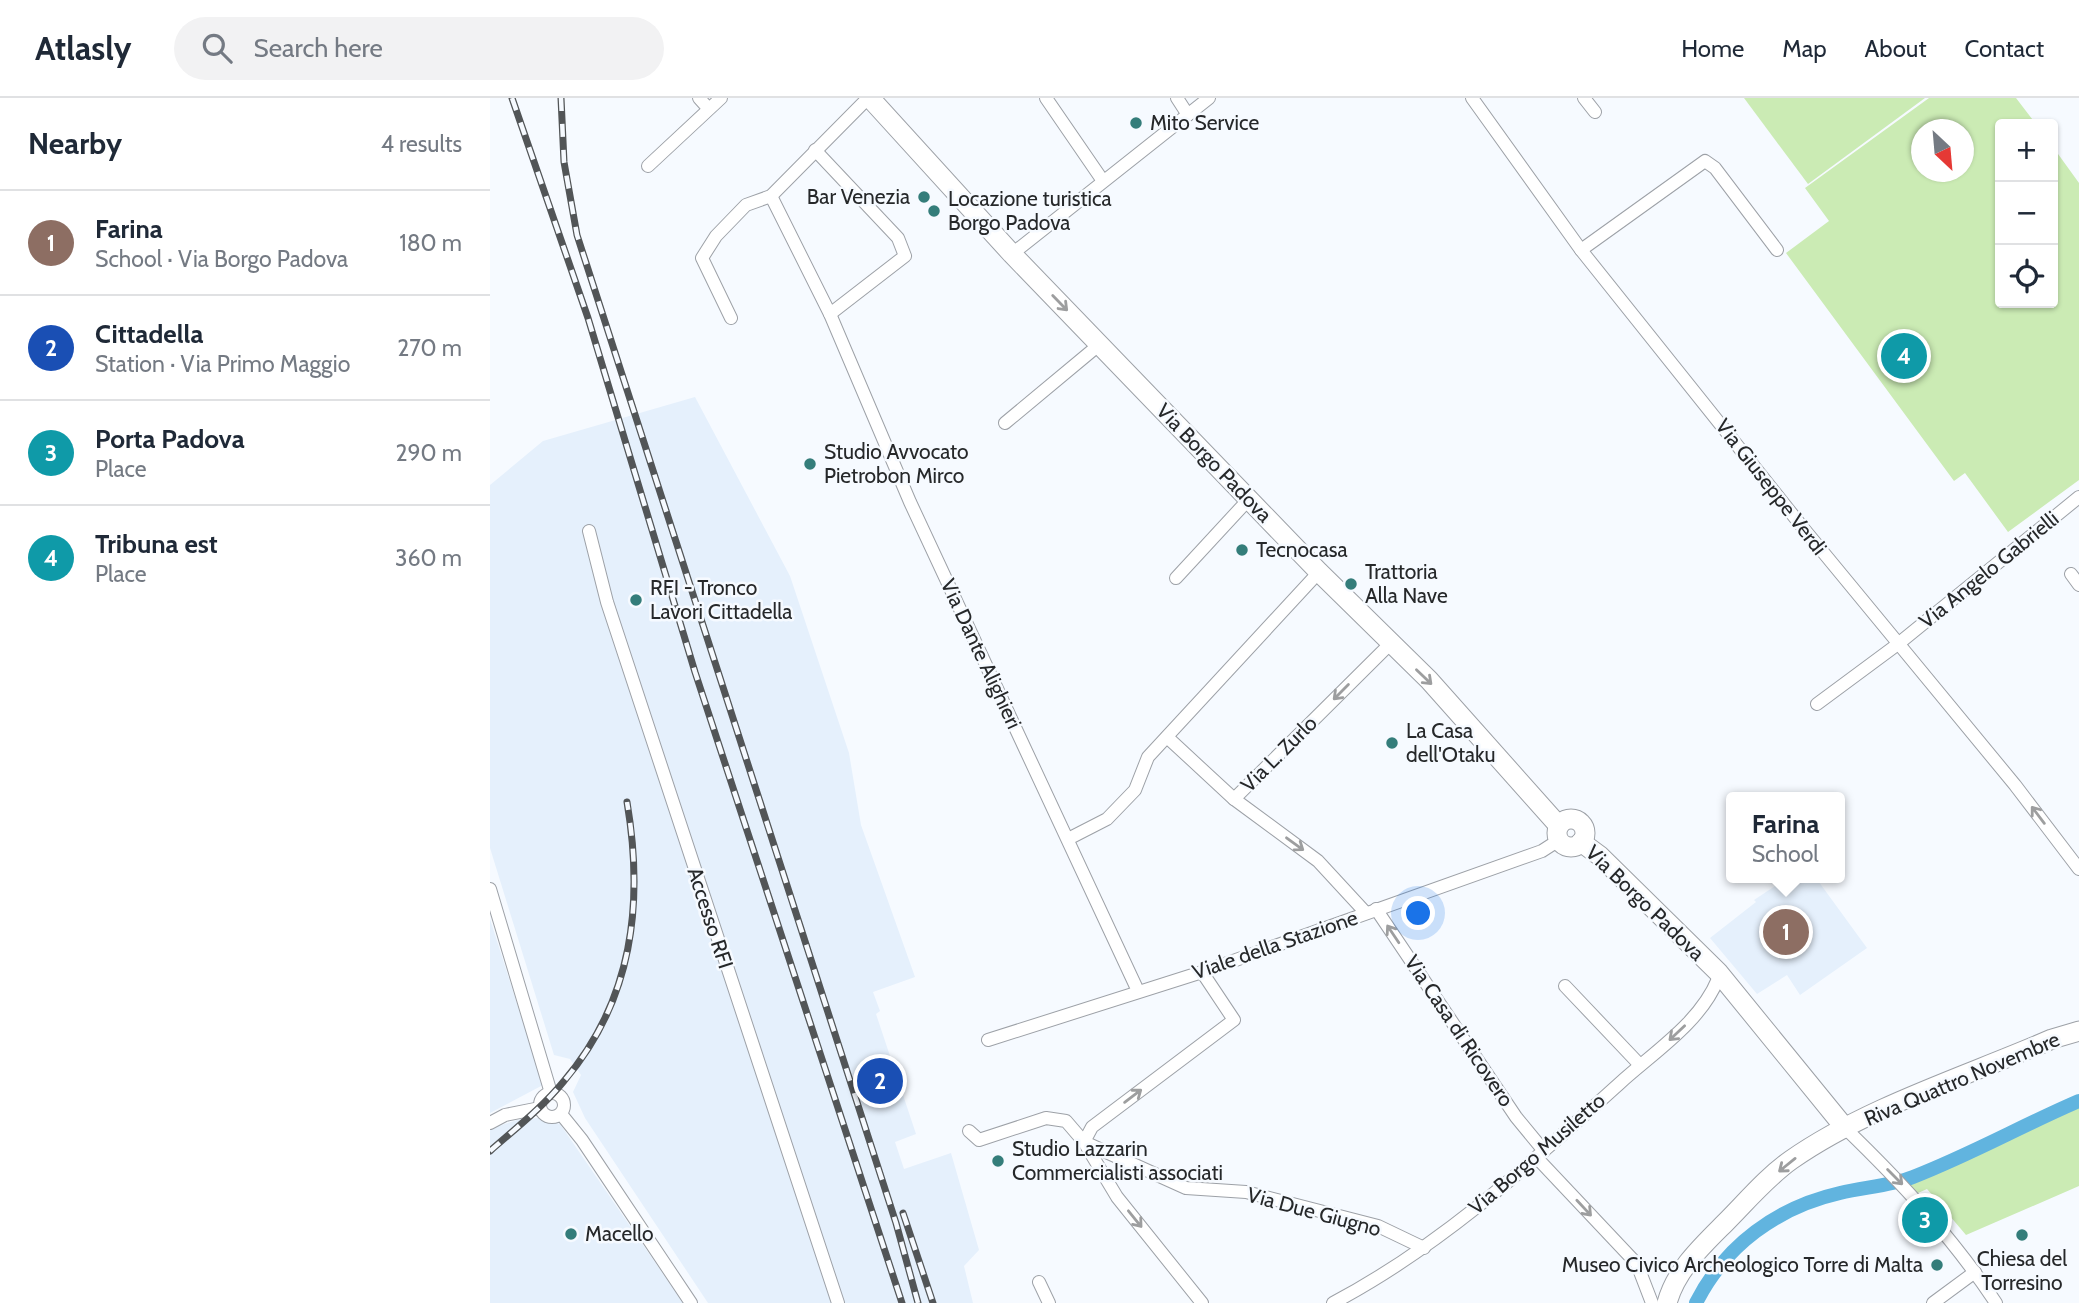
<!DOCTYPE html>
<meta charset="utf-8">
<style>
body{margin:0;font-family:Cabin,sans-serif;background:#f2f2f3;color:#1f2937}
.controls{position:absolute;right:21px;top:21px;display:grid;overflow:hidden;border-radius:7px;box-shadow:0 2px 5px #0004}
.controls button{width:63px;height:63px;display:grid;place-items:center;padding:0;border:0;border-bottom:2px solid #e0e1e3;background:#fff;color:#1f2937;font:35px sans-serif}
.compass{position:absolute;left:1421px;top:21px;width:63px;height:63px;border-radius:50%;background:#fff;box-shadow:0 2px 5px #0004;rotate:154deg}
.you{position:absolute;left:929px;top:816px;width:24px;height:24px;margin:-18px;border:5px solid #fff;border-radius:50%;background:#1a73e8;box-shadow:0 0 0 10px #1a73e833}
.badge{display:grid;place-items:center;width:46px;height:46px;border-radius:50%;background:#347d7a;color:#fff;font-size:23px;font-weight:700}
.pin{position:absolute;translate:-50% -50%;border:4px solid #fff;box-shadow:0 2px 7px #0006}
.popup{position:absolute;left:1236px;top:694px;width:119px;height:91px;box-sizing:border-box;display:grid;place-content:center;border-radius:7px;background:#fff;filter:drop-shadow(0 2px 5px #0005);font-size:23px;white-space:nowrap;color:#747a83}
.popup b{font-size:26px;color:#1f2937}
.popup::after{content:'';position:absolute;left:50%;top:100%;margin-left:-14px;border:14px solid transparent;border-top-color:#fff}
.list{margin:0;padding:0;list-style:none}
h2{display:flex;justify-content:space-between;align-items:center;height:91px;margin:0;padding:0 28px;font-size:30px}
h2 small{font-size:23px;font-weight:400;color:#747a83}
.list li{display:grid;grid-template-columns:46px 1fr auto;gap:21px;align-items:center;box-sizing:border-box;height:105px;padding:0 28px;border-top:2px solid #e0e1e3}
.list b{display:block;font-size:26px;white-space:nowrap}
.list p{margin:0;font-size:23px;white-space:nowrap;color:#747a83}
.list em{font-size:23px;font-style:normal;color:#747a83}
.icon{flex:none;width:38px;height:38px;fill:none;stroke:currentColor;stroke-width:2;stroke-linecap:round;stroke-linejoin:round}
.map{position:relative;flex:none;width:1589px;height:1205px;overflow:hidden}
header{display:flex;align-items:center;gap:42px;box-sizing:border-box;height:98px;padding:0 35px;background:#fff;border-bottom:2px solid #e0e1e3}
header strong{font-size:33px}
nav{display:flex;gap:38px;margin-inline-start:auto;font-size:24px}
.search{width:490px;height:63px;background:#f2f2f3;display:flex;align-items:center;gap:18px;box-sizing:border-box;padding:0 24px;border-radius:38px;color:#747a83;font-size:26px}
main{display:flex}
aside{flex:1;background:#fff}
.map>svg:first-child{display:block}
.built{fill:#e5f0fc}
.green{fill:#cbebb4;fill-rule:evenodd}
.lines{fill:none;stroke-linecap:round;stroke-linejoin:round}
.canal{stroke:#61b4df;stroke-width:14}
.street-casing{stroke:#9da1a7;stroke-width:14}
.secondary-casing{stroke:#9da1a7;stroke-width:21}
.street{stroke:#fff;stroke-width:12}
.secondary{stroke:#fff;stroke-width:19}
.rail-casing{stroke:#525557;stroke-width:7}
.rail{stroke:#f6faff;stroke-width:4.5;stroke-dasharray:13;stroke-linecap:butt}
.oneway{stroke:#9d9e9f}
.poi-dot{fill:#347d7a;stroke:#f6faff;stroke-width:2.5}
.labels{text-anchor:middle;stroke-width:5;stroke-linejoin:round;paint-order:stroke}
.poi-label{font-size:21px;fill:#26282a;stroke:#f6faff;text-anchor:start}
.street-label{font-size:21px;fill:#26282a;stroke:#f6faff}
</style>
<header>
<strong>Atlasly</strong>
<div class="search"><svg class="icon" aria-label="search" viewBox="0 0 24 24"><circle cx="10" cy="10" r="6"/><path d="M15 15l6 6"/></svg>Search here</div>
<nav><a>Home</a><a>Map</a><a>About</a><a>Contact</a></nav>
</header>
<main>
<aside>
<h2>Nearby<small>4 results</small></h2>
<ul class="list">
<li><span class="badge" style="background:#8d6e63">1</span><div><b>Farina</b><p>School · Via Borgo Padova</p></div><em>180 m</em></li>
<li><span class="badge" style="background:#1a4fb4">2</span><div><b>Cittadella</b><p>Station · Via Primo Maggio</p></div><em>270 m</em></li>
<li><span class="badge" style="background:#0f9aa8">3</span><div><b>Porta Padova</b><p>Place</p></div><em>290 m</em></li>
<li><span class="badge" style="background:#0f9aa8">4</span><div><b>Tribuna est</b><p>Place</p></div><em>360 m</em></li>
</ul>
</aside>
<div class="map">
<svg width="1589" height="1205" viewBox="0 0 1589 1205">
<rect width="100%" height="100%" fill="#f6faff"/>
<g class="built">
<polygon points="205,299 300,478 359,655 371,727 425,879 383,894 390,913 386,916 426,1036 405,1044 414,1071 461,1055 489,1152 474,1168 483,1205 218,1205 95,1020 83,994 91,977 80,961 64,957 0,750 0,387 53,343"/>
<polygon points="1297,780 1326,780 1377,850 1310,897 1297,877 1267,896 1220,840 1266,804 1264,802"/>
<polygon points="0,821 53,987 0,1015"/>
<polygon points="48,1020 70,1026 193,1205 0,1205 0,1031 27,1022"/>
</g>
<g class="green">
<polygon points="1254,0 1435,0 1318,86"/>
<path d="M1439,0H1526L1546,26H1510V205H1563V49L1589,85V382L1518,434L1475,375L1464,383L1296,155L1339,123L1315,90ZM1432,32H1474V74H1432Z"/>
<polygon points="1589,1009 1589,1088 1476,1137 1437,1091 1428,1095 1419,1087"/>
</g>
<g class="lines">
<path class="canal" d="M1206,1205C1235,1147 1288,1109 1350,1095C1375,1089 1400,1088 1423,1079C1480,1057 1533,1027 1589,1003"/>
<g class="street-casing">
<g id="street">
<polyline points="209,0 218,10"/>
<polyline points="556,0 613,83"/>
<polyline points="687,0 698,17"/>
<polyline points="982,0 1091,152 1314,431 1525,687 1589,771"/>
<polyline points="1094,0 1105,14"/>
<polyline points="325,52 408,140 415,158 340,216"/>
<polyline points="158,68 231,0"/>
<polyline points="281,98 340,216 420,404 648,893"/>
<polyline points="1091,152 1215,63 1225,70 1287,152"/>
<polyline points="522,156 719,0"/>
<polyline points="241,220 212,160 226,138 256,107 281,98 378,0"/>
<polyline points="515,325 610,246"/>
<polyline points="99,433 117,504 348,1205"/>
<polyline points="1581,476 1589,487"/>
<polyline points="686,480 759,401"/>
<polyline points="1327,606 1408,546 1589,399"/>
<polyline points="677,639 744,701"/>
<polyline points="578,741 617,721 645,692 658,659 829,474"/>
<polyline points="0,791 61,995"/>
<polyline points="886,811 1026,1019 1054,1053"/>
<polyline points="876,815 828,763 744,701 900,546"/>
<polyline points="1075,888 1150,967"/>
<polyline points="498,942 712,874 1052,753 1069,742"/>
<circle cx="62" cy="1007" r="12"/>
<polyline points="71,1016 92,1042 201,1205"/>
<polyline points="0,1025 15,1017 50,1010"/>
<path d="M1355,1030C1411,1084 1463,1140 1506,1205"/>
<polyline points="479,1033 489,1042 556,1020 576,1023 594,1044 627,1099 712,1205"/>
<polyline points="594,1044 696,1090 756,1094 888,1128 934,1150"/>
<polyline points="594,1044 602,1029 744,922 712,874"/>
<polyline points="1047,1060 1147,1166 1162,1205"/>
<polyline points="549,1184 559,1205"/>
<path d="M843,1205C951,1148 1040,1066 1130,985C1164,954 1210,925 1228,881"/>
<polyline points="1443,1205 1485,1174"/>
</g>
</g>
<g class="secondary-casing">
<g id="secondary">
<polyline points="380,0 522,156 829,474 939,582 1069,728"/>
<circle cx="1081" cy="735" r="14"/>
<polyline points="1091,744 1110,758 1228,874 1355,1030"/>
<path d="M1177,1205C1186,1172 1211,1149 1235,1125C1256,1104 1277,1079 1301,1062C1377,1009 1477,978 1562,941L1589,933"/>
</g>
</g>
<use href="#street" class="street"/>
<use href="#secondary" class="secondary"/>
<g class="rail-casing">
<g id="rail">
<polyline points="22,0 98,220 205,574 412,1205"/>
<polyline points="71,0 74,64 87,137 406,1125 428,1205"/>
<path d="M0,1053C25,1031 53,1009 74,983C143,902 154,805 137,704"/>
<polyline points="413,1115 443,1205"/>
</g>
</g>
<use href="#rail" class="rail"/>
</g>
<defs><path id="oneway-shaft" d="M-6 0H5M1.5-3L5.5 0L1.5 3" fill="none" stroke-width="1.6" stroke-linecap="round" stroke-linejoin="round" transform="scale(1.75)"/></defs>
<g class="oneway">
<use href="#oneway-shaft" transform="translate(570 205) rotate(46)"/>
<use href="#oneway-shaft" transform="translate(934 579) rotate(44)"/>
<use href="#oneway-shaft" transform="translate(851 594) rotate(135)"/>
<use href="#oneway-shaft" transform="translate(1548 717) rotate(-127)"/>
<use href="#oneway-shaft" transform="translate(805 746) rotate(36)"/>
<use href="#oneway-shaft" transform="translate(903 836) rotate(-124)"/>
<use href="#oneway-shaft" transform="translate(1187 935) rotate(137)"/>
<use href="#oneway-shaft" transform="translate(643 998) rotate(-37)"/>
<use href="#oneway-shaft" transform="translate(1297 1067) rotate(141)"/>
<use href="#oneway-shaft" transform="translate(1405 1079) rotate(45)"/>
<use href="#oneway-shaft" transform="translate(1094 1110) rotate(47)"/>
<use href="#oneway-shaft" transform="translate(645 1121) rotate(51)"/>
</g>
<g class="poi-dot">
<circle cx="646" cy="25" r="7"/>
<circle cx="434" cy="99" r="7"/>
<circle cx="444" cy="113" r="7"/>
<circle cx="320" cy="366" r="7"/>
<circle cx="752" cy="452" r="7"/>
<circle cx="861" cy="486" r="7"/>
<circle cx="146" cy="502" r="7"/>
<circle cx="902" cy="645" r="7"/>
<circle cx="508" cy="1063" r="7"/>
<circle cx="81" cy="1136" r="7"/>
<circle cx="1532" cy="1137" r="7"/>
<circle cx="1447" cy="1167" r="7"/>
</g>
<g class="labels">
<g class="poi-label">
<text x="660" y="32">Mito Service</text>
<text x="420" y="106" text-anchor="end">Bar Venezia</text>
<text x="458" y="108">Locazione turistica<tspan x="458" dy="24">Borgo Padova</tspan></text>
<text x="334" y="361">Studio Avvocato<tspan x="334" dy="24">Pietrobon Mirco</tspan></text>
<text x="766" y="459">Tecnocasa</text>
<text x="875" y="481">Trattoria<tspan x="875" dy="24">Alla Nave</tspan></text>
<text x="160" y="497">RFI - Tronco<tspan x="160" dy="24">Lavori Cittadella</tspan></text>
<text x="916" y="640">La Casa<tspan x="916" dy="24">dell'Otaku</tspan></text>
<text x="522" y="1058">Studio Lazzarin<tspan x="522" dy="24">Commercialisti associati</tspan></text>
<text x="95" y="1143">Macello</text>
<text x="1532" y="1168" text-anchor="middle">Chiesa del<tspan x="1532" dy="24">Torresino</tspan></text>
<text x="1433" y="1174" text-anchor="end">Museo Civico Archeologico Torre di Malta</text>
</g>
<g class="street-label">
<text transform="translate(724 365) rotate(46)" y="7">Via Borgo Padova</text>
<text transform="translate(1281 389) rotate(52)" y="7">Via Giuseppe Verdi</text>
<text transform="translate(1499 472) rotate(-39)" y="7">Via Angelo Gabrielli</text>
<text transform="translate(491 556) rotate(65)" y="7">Via Dante Alighieri</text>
<text transform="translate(789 656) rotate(-45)" y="7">Via L. Zurlo</text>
<text transform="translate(1155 805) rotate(44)" y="7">Via Borgo Padova</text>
<text transform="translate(220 820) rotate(72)" y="7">Accesso RFI</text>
<text transform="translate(785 847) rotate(-19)" y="7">Viale della Stazione</text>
<text transform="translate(969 933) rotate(56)" y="7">Via Casa di Ricovero</text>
<text transform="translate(1472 981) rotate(-23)" y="7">Riva Quattro Novembre</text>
<text transform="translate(1047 1056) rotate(-41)" y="7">Via Borgo Musiletto</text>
<text transform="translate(824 1114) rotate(15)" y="7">Via Due Giugno</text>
</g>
</g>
</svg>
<div class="controls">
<button>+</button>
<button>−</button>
<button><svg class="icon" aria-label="locate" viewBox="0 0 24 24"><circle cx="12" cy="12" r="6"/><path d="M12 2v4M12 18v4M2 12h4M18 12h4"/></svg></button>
</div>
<svg class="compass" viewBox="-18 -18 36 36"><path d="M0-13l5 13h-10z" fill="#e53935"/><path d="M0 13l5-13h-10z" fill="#747a83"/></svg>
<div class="you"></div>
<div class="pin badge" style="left:1296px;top:834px;background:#8d6e63">1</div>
<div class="popup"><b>Farina</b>School</div>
<div class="pin badge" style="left:390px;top:983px;background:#1a4fb4">2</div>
<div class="pin badge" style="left:1435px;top:1122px;background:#0f9aa8">3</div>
<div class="pin badge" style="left:1414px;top:258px;background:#0f9aa8">4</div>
</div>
</main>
